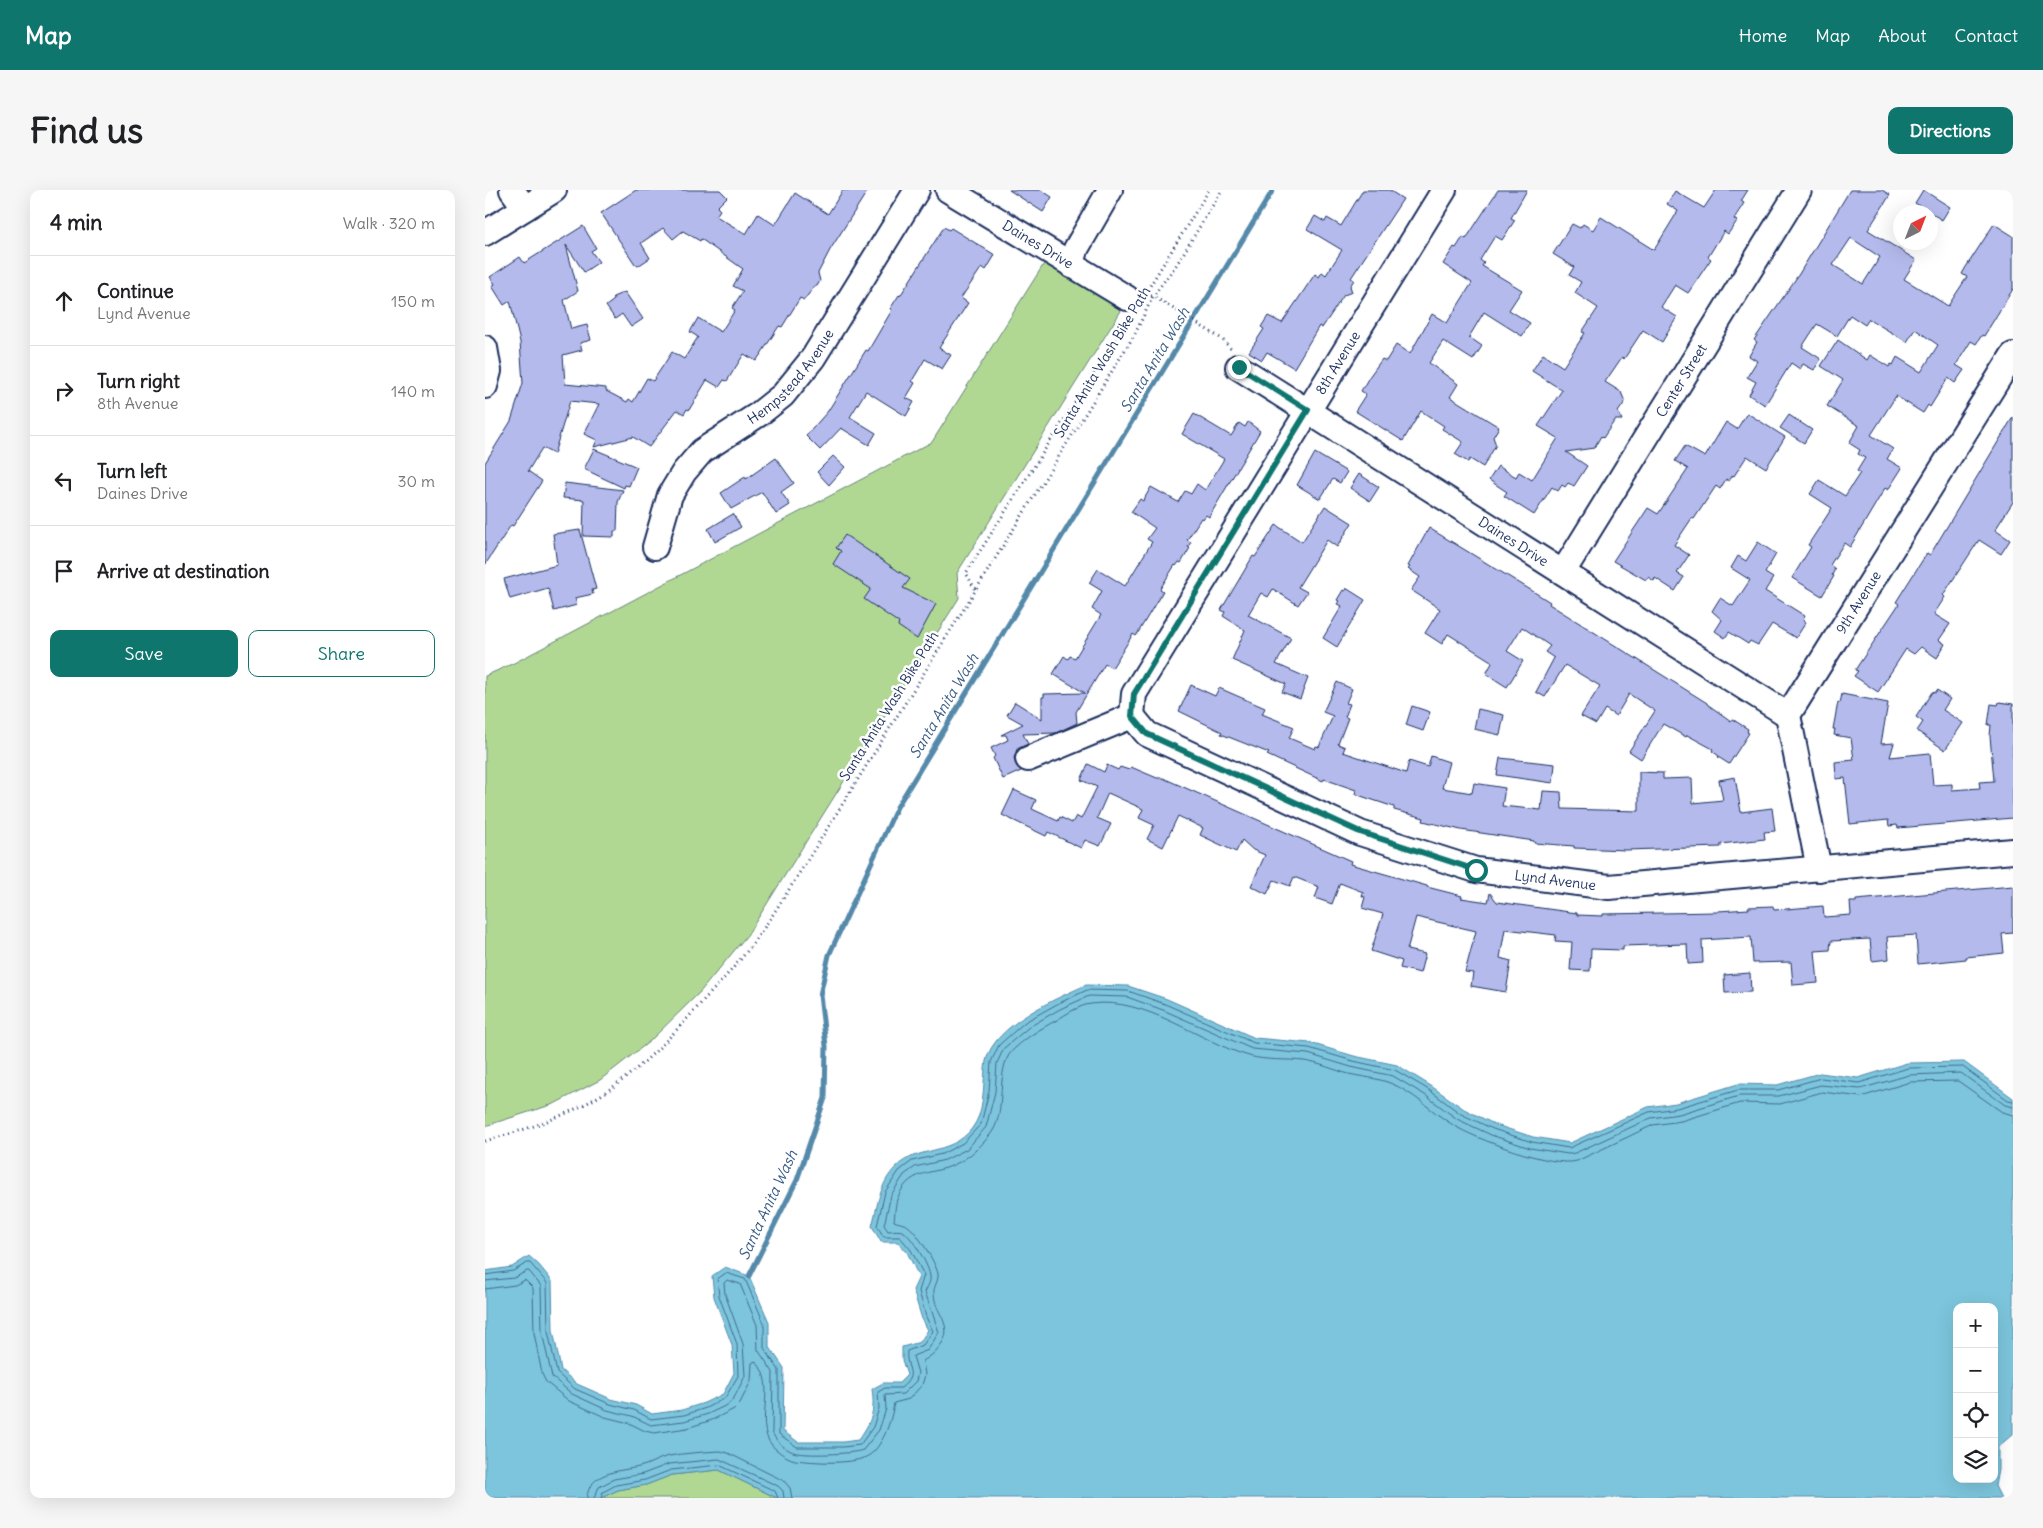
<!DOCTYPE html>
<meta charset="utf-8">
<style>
body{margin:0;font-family:Delius,sans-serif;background:#f6f6f6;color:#202124}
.controls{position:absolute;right:15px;bottom:15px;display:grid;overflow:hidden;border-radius:10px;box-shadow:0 5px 20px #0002}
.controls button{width:45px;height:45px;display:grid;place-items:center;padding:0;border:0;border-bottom:1px solid #e0e0e0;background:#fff;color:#202124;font:25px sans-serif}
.compass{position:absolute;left:1408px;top:15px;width:45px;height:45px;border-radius:50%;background:#fff;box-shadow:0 5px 20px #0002;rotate:42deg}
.stop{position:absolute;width:15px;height:15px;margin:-11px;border:4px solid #0f766e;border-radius:50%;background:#fff}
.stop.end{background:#0f766e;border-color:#fff;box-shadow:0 1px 5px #0008}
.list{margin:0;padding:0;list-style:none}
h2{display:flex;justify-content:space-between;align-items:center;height:65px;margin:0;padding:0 20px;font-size:21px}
h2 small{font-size:16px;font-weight:400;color:#757577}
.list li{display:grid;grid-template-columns:32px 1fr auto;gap:15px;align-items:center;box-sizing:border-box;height:90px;padding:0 20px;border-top:1px solid #e0e0e0}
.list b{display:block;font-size:19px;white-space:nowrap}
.list p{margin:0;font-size:16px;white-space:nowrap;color:#757577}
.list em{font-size:16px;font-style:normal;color:#757577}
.actions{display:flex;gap:10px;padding:15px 20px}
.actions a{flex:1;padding:11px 0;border:1px solid #0f766e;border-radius:10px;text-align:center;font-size:18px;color:#0f766e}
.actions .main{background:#0f766e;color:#fff}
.icon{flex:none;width:28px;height:28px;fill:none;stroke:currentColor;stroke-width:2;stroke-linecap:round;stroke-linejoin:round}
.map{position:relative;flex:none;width:1528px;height:1308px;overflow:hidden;border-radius:10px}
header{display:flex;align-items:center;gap:30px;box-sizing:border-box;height:70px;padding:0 25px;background:#0f766e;color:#fff}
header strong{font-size:24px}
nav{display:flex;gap:28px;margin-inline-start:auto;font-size:18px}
.intro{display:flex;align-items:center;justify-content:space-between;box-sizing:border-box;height:120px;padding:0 30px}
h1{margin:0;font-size:35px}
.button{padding:12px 22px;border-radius:10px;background:#0f766e;color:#fff;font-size:18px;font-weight:700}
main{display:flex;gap:30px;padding:0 30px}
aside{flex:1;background:#fff;border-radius:10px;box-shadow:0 5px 20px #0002}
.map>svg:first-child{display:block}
.green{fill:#b1d893;stroke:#668478}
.water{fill:#7cc5dc;stroke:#5589aa;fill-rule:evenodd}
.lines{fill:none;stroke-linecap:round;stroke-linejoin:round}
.shore{stroke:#426b90;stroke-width:1}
.stream{stroke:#5589aa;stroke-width:5}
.building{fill:#b4bbec;stroke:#1b2f5e;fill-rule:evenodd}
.minor-casing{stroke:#1b2f5e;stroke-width:28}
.path{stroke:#1b2f5e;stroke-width:3;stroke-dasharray:1 4;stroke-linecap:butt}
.minor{stroke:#fff;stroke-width:24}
.route{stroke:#0f766e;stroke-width:6}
.labels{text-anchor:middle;stroke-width:5;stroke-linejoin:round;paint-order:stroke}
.street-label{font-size:14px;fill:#1b2f5e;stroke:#fff}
.water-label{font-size:15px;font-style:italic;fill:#385c84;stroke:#fff}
</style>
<header>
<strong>Map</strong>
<nav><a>Home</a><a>Map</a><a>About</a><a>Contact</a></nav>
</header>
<div class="intro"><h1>Find us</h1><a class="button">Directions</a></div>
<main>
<aside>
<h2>4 min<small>Walk · 320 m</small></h2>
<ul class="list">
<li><svg class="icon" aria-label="ahead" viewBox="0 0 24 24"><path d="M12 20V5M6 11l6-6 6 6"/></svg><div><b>Continue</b><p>Lynd Avenue</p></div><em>150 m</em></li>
<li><svg class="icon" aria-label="right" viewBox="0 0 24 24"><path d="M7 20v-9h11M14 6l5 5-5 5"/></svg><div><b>Turn right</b><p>8th Avenue</p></div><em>140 m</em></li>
<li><svg class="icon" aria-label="left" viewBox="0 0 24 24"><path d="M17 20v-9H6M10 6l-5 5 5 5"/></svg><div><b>Turn left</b><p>Daines Drive</p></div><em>30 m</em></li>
<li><svg class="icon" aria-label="arrive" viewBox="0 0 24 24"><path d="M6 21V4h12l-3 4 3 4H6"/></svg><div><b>Arrive at destination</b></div></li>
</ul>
<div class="actions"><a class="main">Save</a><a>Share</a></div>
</aside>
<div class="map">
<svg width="1528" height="1308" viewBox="0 0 1528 1308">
<rect width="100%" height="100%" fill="#fff"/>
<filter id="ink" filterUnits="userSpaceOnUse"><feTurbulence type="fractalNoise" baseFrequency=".02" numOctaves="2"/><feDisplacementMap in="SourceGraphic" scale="10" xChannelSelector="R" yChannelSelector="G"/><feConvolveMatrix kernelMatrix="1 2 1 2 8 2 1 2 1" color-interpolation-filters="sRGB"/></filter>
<g filter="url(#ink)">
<g class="green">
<polygon points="572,53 649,100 472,383 474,408 263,744 215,802 165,851 115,890 69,914 0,936 0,486 29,473 447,252"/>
<polygon points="234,1280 292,1308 116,1308 133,1300 161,1295 187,1285"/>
</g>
<path class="water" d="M601,795L643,796L682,809L770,848L825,853L869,866L912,875L946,896L979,919L1011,935L1048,947L1085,953L1163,917L1191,913L1253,894L1292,895L1335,883L1373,888L1422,873L1479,872L1528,908V1147L1526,1148L1528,1150V1244L1513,1257V1280L1510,1296L1516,1308H292L234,1280L187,1285L161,1295L133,1300L116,1308H0V1081L27,1077L44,1066L54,1075L67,1091L68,1140L76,1180L92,1194L126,1209L151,1215L167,1224L197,1220L219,1213L238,1204L249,1183L247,1155L229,1107L227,1086L240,1077L264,1086L284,1132V1156L299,1178L298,1241L313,1252H358L373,1250C387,1231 390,1222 387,1199L398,1193H414L422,1185L417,1170V1157L435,1152L443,1140L437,1129L428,1100L434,1087L422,1062L413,1052H396L387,1036C393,1015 394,994 411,977C432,955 472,967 491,932C500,916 498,888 501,871C509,835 570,809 601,795ZM1472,1117H1509V1289H1472Z"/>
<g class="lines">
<g class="shore">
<path d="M0,1085L28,1081L42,1073H45L62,1093L63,1141L72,1183L90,1199L125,1214L149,1220L166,1229L199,1225L221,1218L240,1208L253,1186L252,1154L234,1106L232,1089L241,1083L260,1089L279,1133V1158L294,1180V1244L312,1257H358L375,1255L388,1237L394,1218L393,1202L400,1198H416C434,1183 420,1180 422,1161L438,1155L448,1141L441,1127L434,1101L439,1085L426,1060L415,1047H399L392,1036L400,1002L414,981L427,971L457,964L478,953L496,934L504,901L506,872L514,855L540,832L572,814L602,800L643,801L680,814L769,853L824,858L868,871L910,880L944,900L976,924L1008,939L1047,952L1084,958L1164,922L1192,918L1253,900H1293L1336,888L1374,893L1423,878L1478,877L1523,910L1528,911"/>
<path d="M0,1091L29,1088L42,1081H44L56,1096L57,1142L67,1187L87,1204L122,1220L147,1226L166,1235L199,1231L223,1224L244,1214L249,1208L260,1186L258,1154L240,1104L239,1093L242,1090L255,1094L272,1135L273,1160L288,1182L287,1241C289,1250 300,1259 308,1262C319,1266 367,1264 378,1260L394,1240L401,1219L400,1205L418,1204L431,1191L433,1183L428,1166L443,1160L454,1142L440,1102C442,1097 446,1092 445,1087C445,1077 427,1047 419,1042C414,1039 408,1041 403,1041L399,1035L406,1005L419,985L430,977L460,970L482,959L501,937L510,902L512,873L519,858L544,837L575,819L604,806L642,807L678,820L767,859L823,864L866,877L908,886L940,905L972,929L1006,945L1045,958L1083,964L1090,963L1166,928L1194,924L1254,906H1294L1336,895L1375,899L1424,885L1476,883L1520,915L1528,917"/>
<path d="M0,1099L30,1095L40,1090L48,1098L49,1143L57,1184L61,1192L84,1211L120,1227L144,1233L160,1241L169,1243L202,1238L227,1230L249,1219L255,1213L266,1191L267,1173L270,1171C296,1196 263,1239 293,1261C298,1265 303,1268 310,1270C328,1272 364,1275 381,1267C397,1260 407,1229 409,1213L424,1209L437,1195L440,1185L438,1171C446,1166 451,1162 457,1153C469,1135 449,1122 449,1103C448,1097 454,1091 453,1084C451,1073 432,1042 423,1036C418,1033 413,1033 409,1031C410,1024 410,1013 413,1007C423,983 440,984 461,978C479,972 496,958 507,942C522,921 510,879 527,861C540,848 555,839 572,830C581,824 595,815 606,814C661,806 714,852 764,866C782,871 801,869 819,871C834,873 849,880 864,884C877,887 892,888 905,893C928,902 947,922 968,935C990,949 1068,978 1092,971L1168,935L1196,931L1255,913L1295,914L1337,902L1376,907L1425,892L1473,891L1517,922L1528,925"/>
<path d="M102,1308C103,1282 135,1281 154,1277C164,1275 174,1268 184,1266C200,1263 218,1262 235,1261L243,1263L299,1291L305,1298L307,1308"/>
<polyline points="109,1308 114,1297 129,1289 158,1284 184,1274 234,1269 293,1296 298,1301 299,1308"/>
<polyline points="116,1308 118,1302 131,1295 160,1290 186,1280 234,1275 290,1301 293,1308"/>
</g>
<polyline class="stream" points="264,1086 312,990 340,908 341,856 335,805 344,765 412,617 788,0"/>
</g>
<g class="building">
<polygon points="151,0 235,0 242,7 232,17 235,20 231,26 261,44 273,24 290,35 310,3 343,24 358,0 383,0 345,60 333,83 335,91 332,96 330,96 319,110 315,108 297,137 294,136 276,164 271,171 259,164 242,191 239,190 234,197 222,190 204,220 202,219 199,224 192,220 164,257 148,247 109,257 112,250 99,244 114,214 85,211 69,264 57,258 43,281 57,291 28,336 26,335 0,375 0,273 26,231 38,193 35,152 25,111 19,115 7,96 10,94 5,87 35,67 39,73 98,36 111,58 106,61 114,72 99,82 81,55 93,101 79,110 86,139 102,135 106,150 95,153 97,160 78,165 80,194 121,198 121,201 142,212 144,209 148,212 162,188 168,191 187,162 199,169 213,147 205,142 213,128 236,142 250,120 247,118 258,101 248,96 258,79 216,49 215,51 198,41 188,49 178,38 156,53 165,68 153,76 150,74 116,23"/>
<polygon points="524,0 556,0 567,7 558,22"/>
<polygon points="878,0 904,0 918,9 866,88 869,90 865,96 867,102 859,105 837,138 834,136 809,178 782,162 777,170 764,162 779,139 776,137 783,126 797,133 830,84 834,87 837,82 841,85 857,60 822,39 830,26 840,32 842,28 856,36"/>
<polygon points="1013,0 1042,0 1026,28 1030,30 1017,50 1010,46 995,70 999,73 997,76 1037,100 1024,120 1045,133 1037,146 999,122 984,147 997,156 988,170 958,151 944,173 973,194 965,207 1014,237 1008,247 1011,255 998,277 985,269 983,272 970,264 978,252 957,239 959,236 936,221 918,251 870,221 881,204 876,201 884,187 897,169 901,171 911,155 925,164 947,124 962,133 987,93 958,74 969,57 971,58 978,47 981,49"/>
<polygon points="1231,0 1263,0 1256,11 1259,13 1249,29 1252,31 1243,44 1239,41 1223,67 1226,69 1203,103 1190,95 1176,117 1192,127 1177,152 1158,140 1139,169 1137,167 1120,192 1136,202 1140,212 1133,222 1137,230 1130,230 1118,248 1116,246 1109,258 1081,262 1102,276 1089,296 1083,293 1080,297 1077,295 1073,301 1067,297 1049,325 1019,306 1022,302 1004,290 1013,276 1031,287 1034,282 1047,290 1073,248 1053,236 1077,200 1047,181 1058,164 1078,177 1100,143 1097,142 1113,118 1090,103 1096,92 1084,85 1089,77 1068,64 1087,34 1095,38 1098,34 1108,40 1116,27 1169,60 1193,21 1182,14 1190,1 1219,18"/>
<path d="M1365,0H1397L1405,5L1383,40L1431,70L1419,89L1463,116L1482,87L1477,84L1481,77L1509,34L1528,46V99L1499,146L1497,145L1491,154L1486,151L1471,175L1479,180L1470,193L1463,188L1445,217L1443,215L1438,223L1411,206L1386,245L1408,259L1402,269L1417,278L1403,300L1400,298L1365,357L1359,353L1345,375L1350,379L1347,385L1349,386L1337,406L1307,388L1326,357L1323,355L1347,318L1325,304L1334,290L1360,306L1375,283L1372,281L1380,268L1373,264L1375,260L1364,253L1374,236L1342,216L1358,190L1336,176L1353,150L1382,170L1385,165L1404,177L1406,174L1408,175L1412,167L1436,182L1453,155L1430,139L1422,152L1384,129L1380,135L1365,125L1352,146L1332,134L1317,157L1336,169L1329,180L1318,174L1315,179L1306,173L1280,215L1264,205L1271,192L1262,187L1272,171L1264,166L1272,152L1269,150L1314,84ZM1366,48L1395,67L1378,94L1348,75Z"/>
<polygon points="1438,0 1465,17 1457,30 1430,13"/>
<polygon points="459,37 464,40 466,38 510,65 501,80 497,77 476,108 483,113 454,158 466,165 457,179 440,169 427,191 430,193 421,208 429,212 421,226 381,201 365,227 391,243 384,255 356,238 335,260 321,246 343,221 381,160 383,161 407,120 405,119 414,105 415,106"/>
<polygon points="140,102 158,129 146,137 137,124 130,129 121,116 129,110 128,107"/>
<polygon points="1262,223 1300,247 1281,278 1262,266 1249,286 1248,285 1244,291 1241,289 1235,299 1231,296 1209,329 1207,328 1189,355 1204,365 1192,383 1199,387 1190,401 1170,388 1169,391 1163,387 1161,390 1128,371 1163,318 1173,324 1203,279 1190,271 1200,256 1220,267 1241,232 1252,239"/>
<polygon points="709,224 746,246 754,233 760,237 763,232 775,241 724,327 721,325 718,329 716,328 702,350 706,352 703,357 705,358 696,373 694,372 691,376 690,375 675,399 678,401 651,446 648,444 627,478 620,474 591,522 592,533 571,543 538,544 543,554 532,559 529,568 531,575 536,581 518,589 508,568 510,566 506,558 523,550 521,545 516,545 538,534 522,525 530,512 557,529 557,507 559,507 559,504 600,503 568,484 579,466 583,469 585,466 590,468 616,425 607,419 617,401 604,393 613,379 640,396 667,352 662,349 670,338 646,322 655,309 658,311 666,297 693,312 700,301 706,304 712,294 720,300 739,269 697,244"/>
<polygon points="1304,225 1327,240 1319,253 1295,238"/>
<polygon points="1528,227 1528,312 1510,340 1525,350 1516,364 1494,350 1458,405 1460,407 1449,424 1465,434 1454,450 1460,454 1452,468 1436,457 1429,464 1421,459 1393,502 1369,486 1373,481 1370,480 1414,414 1411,412 1442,363 1445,365"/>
<polygon points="109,259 152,277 144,296 140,295 139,298 99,279"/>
<polygon points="830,263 862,282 855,293 848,289 835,309 812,295"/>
<polygon points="348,266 360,277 344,295 332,282"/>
<polygon points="291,268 309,293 296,302 305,315 291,324 277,302 246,319 236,303 260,287 261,289"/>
<polygon points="874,284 894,297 885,311 865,298"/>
<polygon points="80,293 138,300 133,312 132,341 129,341 129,347 98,346 99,310 78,308"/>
<polygon points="840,316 867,333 852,357 842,350 813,397 822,402 813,415 788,399 783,407 776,403 763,425 806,448 791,474 823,488 815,509 797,502 801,494 747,470 760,440 738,426 740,422 736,420 768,366 770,367 791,335 817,352"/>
<polygon points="248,324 256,337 230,352 223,339"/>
<polygon points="944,338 1049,402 1065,412 1064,414 1222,513 1222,514 1246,531 1247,529 1263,539 1262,542 1264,543 1244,574 1233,567 1234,566 1227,561 1228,559 1202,545 1201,547 1178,534 1156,569 1144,561 1170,521 1144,504 1131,526 1120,519 1111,534 1096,526 1115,496 1080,475 1060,507 1051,502 1069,468 1060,462 1065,456 1037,437 1022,461 1038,471 1022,497 1003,485 1002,482 1007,473 1006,471 963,444 957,454 940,443 955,419 926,400 935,387 923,379 925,377 923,376"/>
<polygon points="95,340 111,399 107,400 108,404 90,408 92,415 69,421 63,398 25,409 19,389 72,375 68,344"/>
<polygon points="360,345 425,389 418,398 451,414 432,449 413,436 414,433 379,409 386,399 348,374 356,361 351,358"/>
<polygon points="1273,352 1291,364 1280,383 1288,388 1280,401 1320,426 1318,430 1321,432 1311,448 1287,434 1273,455 1265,451 1263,454 1244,442 1240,448 1230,441 1237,430 1227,421 1235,408 1248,416 1265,390 1246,378 1253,366 1261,371"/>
<polygon points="861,398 880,410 852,457 838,448 857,416 852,414 854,411 852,410 858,400 860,401"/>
<polygon points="852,492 867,499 861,513 865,514 860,527 863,528 853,554 860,557 858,562 921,583 924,571 943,577 946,566 964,572 957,598 987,603 989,593 1020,598 1017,616 1056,620 1058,601 1076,602 1077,619 1154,621 1154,582 1178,583 1178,589 1207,588 1208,613 1238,610 1234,590 1250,587 1256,622 1287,618 1290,641 1279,642 1280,649 1236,654 1236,657 1141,660 1089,658 1089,656 1049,653 1049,651 976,640 938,631 939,628 909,620 909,617 870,604 871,600 839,589 838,591 782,565 784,563 736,544 737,542 694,521 706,495 730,506 734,498 780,518 777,524 809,537 804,548 830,559 831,556 834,557 848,526 838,522"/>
<polygon points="1452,500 1465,509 1458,520 1478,533 1460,560 1432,541 1438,532 1431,527 1447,502 1450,503"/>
<polygon points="1357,504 1403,513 1396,554 1409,553 1405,567 1445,563 1448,595 1467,594 1467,600 1495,598 1494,592 1509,591 1505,546 1506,535 1503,535 1506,514 1513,515 1514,512 1528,514 1528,628 1413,638 1412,635 1404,636 1403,630 1365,634 1360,588 1351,589 1350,572 1369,570 1366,548 1349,545 1350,539 1348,539 1353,512 1355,513"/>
<polygon points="927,516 945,522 938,541 921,535"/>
<polygon points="993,519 1019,525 1015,545 989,539"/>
<polygon points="1015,568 1070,574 1068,593 1012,585"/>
<polygon points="603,574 619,582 622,575 633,580 635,577 644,580 646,577 672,588 678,588 866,671 865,674 942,696 942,697 977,706 976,708 1003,712 1005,703 1012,712 1092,723 1092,725 1118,726 1118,724 1233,722 1233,721 1264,719 1263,717 1288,716 1289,720 1338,716 1339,727 1366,725 1365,712 1371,712 1371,710 1528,696 1528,743 1517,744 1519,763 1481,767 1481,769 1433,774 1431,745 1402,747 1404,769 1387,771 1385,749 1346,751 1345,760 1330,761 1333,793 1308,795 1306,772 1268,773 1266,747 1217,750 1218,773 1203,774 1202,754 1138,756 1138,760 1106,759 1105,781 1085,780 1087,752 1070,751 1071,745 1020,739 1015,768 1026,771 1021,802 986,796 988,783 980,782 991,741 931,727 922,760 940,764 935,783 915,778 917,771 886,761 898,724 877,718 880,707 877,706 878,702 855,693 847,714 830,708 834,697 809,687 805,696 789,690 782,704 766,696 780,665 768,660 757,650 751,662 715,645 718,638 693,626 678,657 662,649 669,635 654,628 658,619 623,603 612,628 626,634 615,656 600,650 596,658 563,642 561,646 517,625 529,600 551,610 547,619 573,631 575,627 587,633 591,626 596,629 612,597 596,590"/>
<polygon points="1265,783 1266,802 1240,803 1239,785"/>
</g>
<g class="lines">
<g class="minor-casing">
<g id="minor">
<polyline points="27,0 40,18"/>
<path id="s1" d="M463,0L642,108"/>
<polyline points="0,43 69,0"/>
<polyline points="587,76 591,59 625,0"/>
<polyline points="0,158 4,181 0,196"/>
<path id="s2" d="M753,177L1303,525"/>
<path id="s3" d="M170,357L185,305L199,282L217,261L274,224L298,205L328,168L432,0"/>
<path id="s4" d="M1078,382L1314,0"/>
<path id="s5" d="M647,526L662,544L875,643L991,680L1124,697L1528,661"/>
<path id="s6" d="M647,526L649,504L959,0"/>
<polyline points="543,569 647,526"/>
<path id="s7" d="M1334,679L1303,525L1528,165"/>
</g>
</g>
<g class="path">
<polyline points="660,104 724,0"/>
<polyline points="661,106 668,106 737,149 746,159"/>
<polyline points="490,399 481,383 644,128"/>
<path d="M0,951C40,940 80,927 116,905C151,883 181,852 209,821C224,804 240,788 255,770C278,742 297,710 317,679L650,144L668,106L692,74L737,0"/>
</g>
<use href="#minor" class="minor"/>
</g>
</g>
<g class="lines" filter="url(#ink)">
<polyline class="route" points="754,177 823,220 649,504 647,526 662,544 875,642 991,680"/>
</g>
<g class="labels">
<g class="street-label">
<text dy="5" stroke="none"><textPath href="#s1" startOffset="105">Daines Drive</textPath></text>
<text transform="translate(617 172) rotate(-59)" y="5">Santa Anita Wash Bike Path</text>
<text dy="5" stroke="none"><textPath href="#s6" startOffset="411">8th Avenue</textPath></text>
<text dy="5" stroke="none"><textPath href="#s3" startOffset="226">Hempstead Avenue</textPath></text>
<text dy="5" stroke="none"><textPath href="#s4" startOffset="225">Center Street</textPath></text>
<text dy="5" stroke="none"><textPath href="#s2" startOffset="326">Daines Drive</textPath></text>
<text dy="5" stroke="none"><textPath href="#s7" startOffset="290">9th Avenue</textPath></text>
<text transform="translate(404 516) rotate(-58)" y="5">Santa Anita Wash Bike Path</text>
<text dy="5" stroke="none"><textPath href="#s5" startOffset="460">Lynd Avenue</textPath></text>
</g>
<g class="water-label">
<text transform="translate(670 170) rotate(-59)" y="5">Santa Anita Wash</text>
<text transform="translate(459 516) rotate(-59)" y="5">Santa Anita Wash</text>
<text transform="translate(283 1015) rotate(-65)" y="5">Santa Anita Wash</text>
</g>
</g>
</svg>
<div class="controls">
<button>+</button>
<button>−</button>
<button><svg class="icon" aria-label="locate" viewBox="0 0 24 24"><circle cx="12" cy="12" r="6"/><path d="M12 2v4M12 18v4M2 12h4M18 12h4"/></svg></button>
<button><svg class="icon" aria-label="layers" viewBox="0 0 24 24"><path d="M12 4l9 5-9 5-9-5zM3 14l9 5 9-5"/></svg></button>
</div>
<svg class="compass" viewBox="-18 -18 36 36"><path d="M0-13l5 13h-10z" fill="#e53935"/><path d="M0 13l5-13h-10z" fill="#757577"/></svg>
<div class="stop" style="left:991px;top:680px"></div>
<div class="stop end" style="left:754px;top:177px"></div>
</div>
</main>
